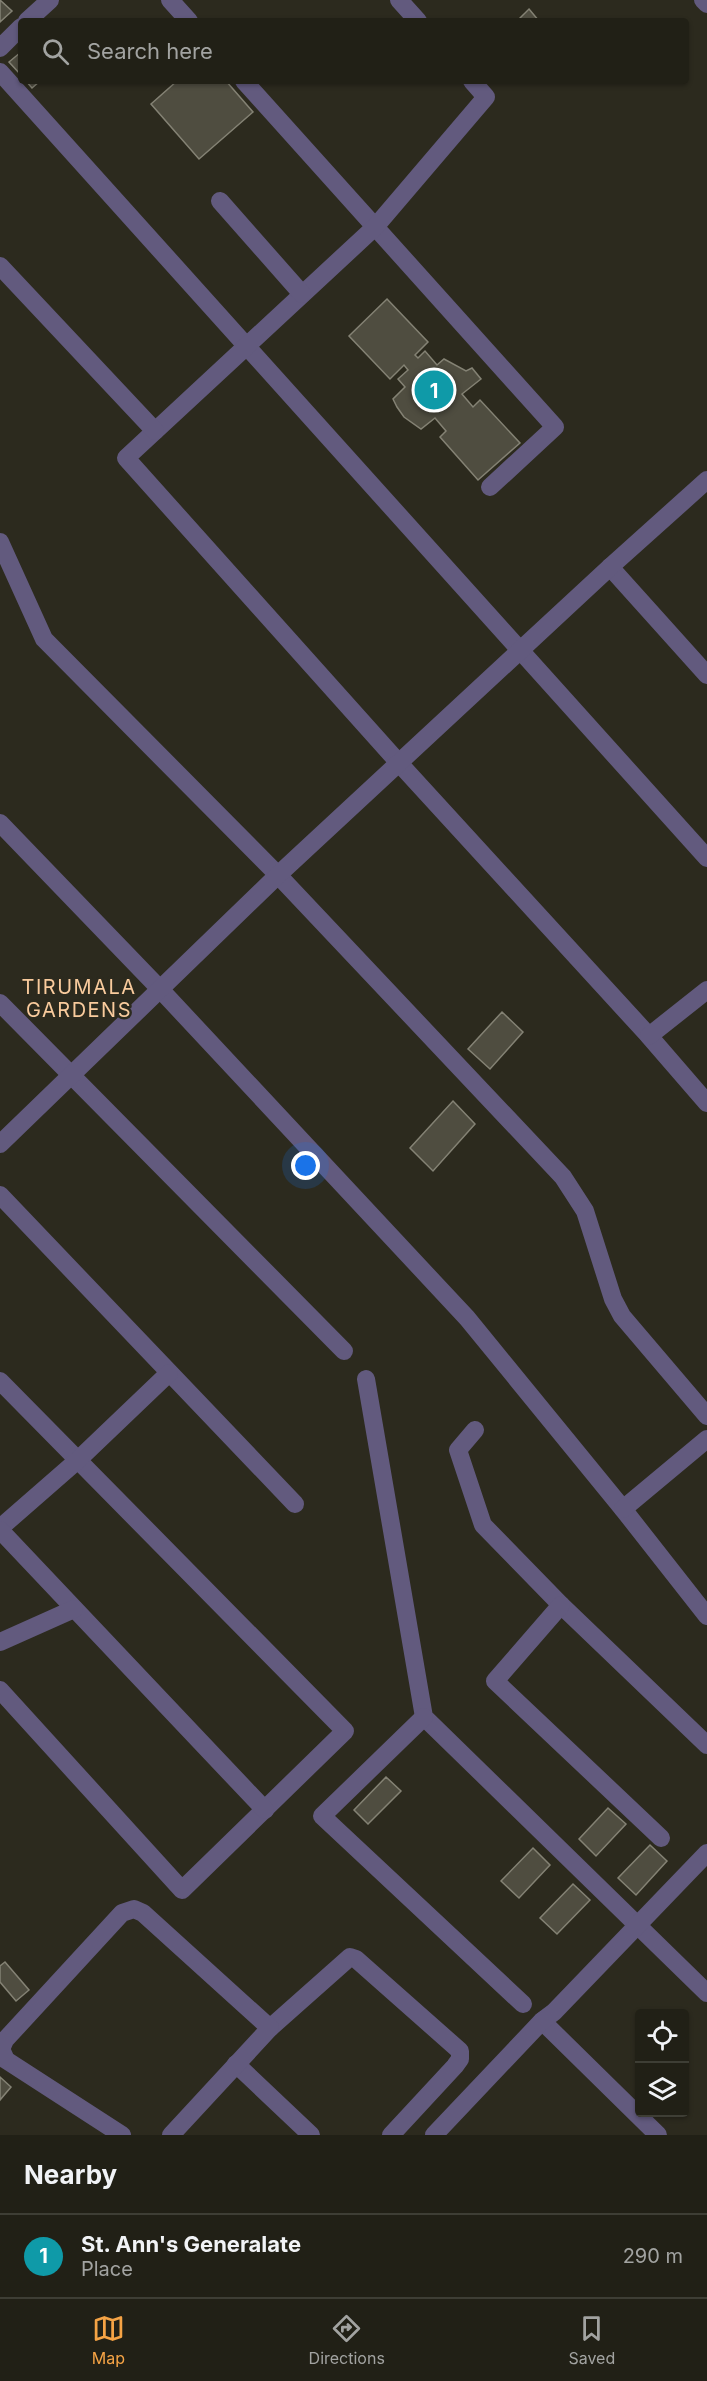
<!DOCTYPE html>
<style>
body{margin:0;font-family:Inter,sans-serif;background:#29281f;color:#f1f3f6}
.controls{position:absolute;right:18px;bottom:18px;display:grid;overflow:hidden;border-radius:6px;box-shadow:0 2px 4px #0004}
.controls button{width:54px;height:54px;display:grid;place-items:center;padding:0;border:0;border-bottom:2px solid #3e3e35;background:#212016;color:#f1f3f6;font:30px sans-serif}
.you{position:absolute;left:306px;top:1166px;width:21px;height:21px;margin:-15px;border:4px solid #fff;border-radius:50%;background:#1a73e8;box-shadow:0 0 0 9px #1a73e833}
.badge{display:grid;place-items:center;width:39px;height:39px;border-radius:50%;background:#f5a345;color:#fff;font-size:20px;font-weight:700}
.pin{position:absolute;translate:-50% -50%;border:3px solid #fff;box-shadow:0 2px 6px #0006}
.list{margin:0;padding:0;list-style:none}
h2{display:flex;justify-content:space-between;align-items:center;height:78px;margin:0;padding:0 24px;font-size:26px}
h2 small{font-size:20px;font-weight:400;color:#a2a3a1}
.list li{display:grid;grid-template-columns:39px 1fr auto;gap:18px;align-items:center;box-sizing:border-box;height:84px;padding:0 24px;border-top:2px solid #3e3e35}
.list b{display:block;font-size:22px;white-space:nowrap}
.list p{margin:0;font-size:20px;white-space:nowrap;color:#a2a3a1}
.list em{font-size:20px;font-style:normal;color:#a2a3a1}
.icon{flex:none;width:33px;height:33px;fill:none;stroke:currentColor;stroke-width:2;stroke-linecap:round;stroke-linejoin:round}
.map{position:relative;flex:none;width:707px;height:2135px;overflow:hidden}
.search{position:absolute;background:#212016;box-shadow:0 2px 4px #0004;left:18px;right:18px;top:18px;height:66px;display:flex;align-items:center;gap:15px;box-sizing:border-box;padding:0 21px;border-radius:6px;color:#a2a3a1;font-size:22px}
.sheet{height:162px;background:#212016}
nav{display:flex;justify-content:space-around;align-items:center;box-sizing:border-box;height:84px;border-top:2px solid #3e3e35;background:#212016;font-size:16px;color:#a2a3a1}
nav a{display:grid;justify-items:center;gap:3px}
nav .on{color:#f5a345}
.map>svg:first-child{display:block}
.building{fill:#4f4d40;stroke:#848274;stroke-width:1.5}
.lines{fill:none;stroke-linecap:round;stroke-linejoin:round}
.minor{stroke:#625a7e;stroke-width:18}
.labels{text-anchor:middle;stroke-width:5;stroke-linejoin:round;paint-order:stroke}
.neighbourhood-label{font-size:20px;letter-spacing:1.5px;fill:#f9cb9d;stroke:#2c2a1e}
</style>
<div class="map">
<svg width="707" height="2135" viewBox="0 0 707 2135">
<rect width="100%" height="100%" fill="#2c2a1e"/>
<g class="building">
<polygon points="0,0 12,11 0,22"/>
<polygon points="529,9 539,21 517,21"/>
<polygon points="21,52 21,75 9,62"/>
<polygon points="26,81 40,81 32,88"/>
<polygon points="177,81 226,81 253,112 199,159 151,104"/>
<polygon points="387,299 428,342 415,355 418,358 425,351 437,365 444,359 466,371 472,368 481,379 462,394 473,407 480,400 520,443 478,480 440,437 446,431 435,418 421,429 404,417 397,407 393,399 405,387 398,379 408,370 404,365 390,379 349,336"/>
<polygon points="502,1012 523,1032 490,1069 468,1049"/>
<polygon points="453,1101 475,1124 433,1171 410,1148"/>
<polygon points="386,1777 401,1791 368,1824 354,1810"/>
<polygon points="608,1808 626,1824 596,1856 579,1839"/>
<polygon points="650,1845 667,1861 636,1895 618,1878"/>
<polygon points="533,1848 550,1865 519,1898 501,1881"/>
<polygon points="573,1884 590,1900 557,1934 540,1918"/>
<polygon points="5,1962 29,1990 16,2001 0,1982 0,1966"/>
<polygon points="0,2077 11,2087 0,2100"/>
</g>
<g class="lines">
<g class="minor">
<polyline points="170,0 189,21"/>
<polyline points="399,0 418,21"/>
<polyline points="703,0 707,4"/>
<polyline points="27,21 50,0"/>
<polyline points="0,48 21,27"/>
<polyline points="0,72 707,858"/>
<polyline points="244,81 555,427 490,487"/>
<polyline points="472,81 486,97 376,226 126,458 399,763 649,1036 707,1103"/>
<polyline points="220,201 302,294"/>
<polyline points="0,266 155,431"/>
<polyline points="0,542 44,639 278,875 563,1177 585,1211 613,1299 622,1316 707,1416"/>
<polyline points="610,567 707,675"/>
<polyline points="0,823 159,988 467,1318 623,1509 707,1616"/>
<polyline points="0,1003 344,1351"/>
<polyline points="649,1036 707,990"/>
<polyline points="0,1144 278,875 610,567 707,480"/>
<polyline points="0,1195 295,1504"/>
<polyline points="366,1379 424,1717 707,1993"/>
<polyline points="0,1381 345,1731 182,1890 0,1690"/>
<polyline points="475,1430 458,1450 483,1525 561,1605 707,1745"/>
<polyline points="623,1509 707,1439"/>
<polyline points="0,1528 79,1459 169,1373"/>
<polyline points="0,1530 265,1810"/>
<polyline points="561,1605 495,1681 661,1838"/>
<polyline points="0,1642 74,1609"/>
<polyline points="424,1717 322,1816 523,2004"/>
<polyline points="542,2021 658,2135"/>
<polyline points="270,2028 350,1957 356,1959 460,2051 460,2059 455,2066 391,2135"/>
<polyline points="236,2064 311,2135"/>
<polyline points="122,2135 6,2060 1,2049 5,2040 122,1913 134,1909 143,1913 270,2028 171,2135"/>
<polyline points="434,2135 542,2021 554,2012 707,1853"/>
</g>
</g>
<g class="labels">
<g class="neighbourhood-label">
<text x="79" y="994">TIRUMALA<tspan x="79" dy="23">GARDENS</tspan></text>
</g>
</g>
</svg>
<div class="controls">
<button><svg class="icon" aria-label="locate" viewBox="0 0 24 24"><circle cx="12" cy="12" r="6"/><path d="M12 2v4M12 18v4M2 12h4M18 12h4"/></svg></button>
<button><svg class="icon" aria-label="layers" viewBox="0 0 24 24"><path d="M12 4l9 5-9 5-9-5zM3 14l9 5 9-5"/></svg></button>
</div>
<div class="you"></div>
<div class="pin badge" style="left:434px;top:390px;background:#0f9aa8">1</div>
<div class="search"><svg class="icon" aria-label="search" viewBox="0 0 24 24"><circle cx="10" cy="10" r="6"/><path d="M15 15l6 6"/></svg>Search here</div>
</div>
<section class="sheet">
<h2>Nearby<small></small></h2>
<ul class="list">
<li><span class="badge" style="background:#0f9aa8">1</span><div><b>St. Ann's Generalate</b><p>Place</p></div><em>290 m</em></li>
</ul>
</section>
<nav>
<a class="on"><svg class="icon" aria-label="map" viewBox="0 0 24 24"><path d="M3 6l6-2 6 2 6-2v14l-6 2-6-2-6 2zM9 4v14M15 6v14"/></svg>Map</a>
<a><svg class="icon" aria-label="directions" viewBox="0 0 24 24"><path d="M12 3l9 9-9 9-9-9zM9 14v-3h6M13 9l2 2-2 2"/></svg>Directions</a>
<a><svg class="icon" aria-label="saved" viewBox="0 0 24 24"><path d="M7 4h10v16l-5-4-5 4z"/></svg>Saved</a>
</nav>
